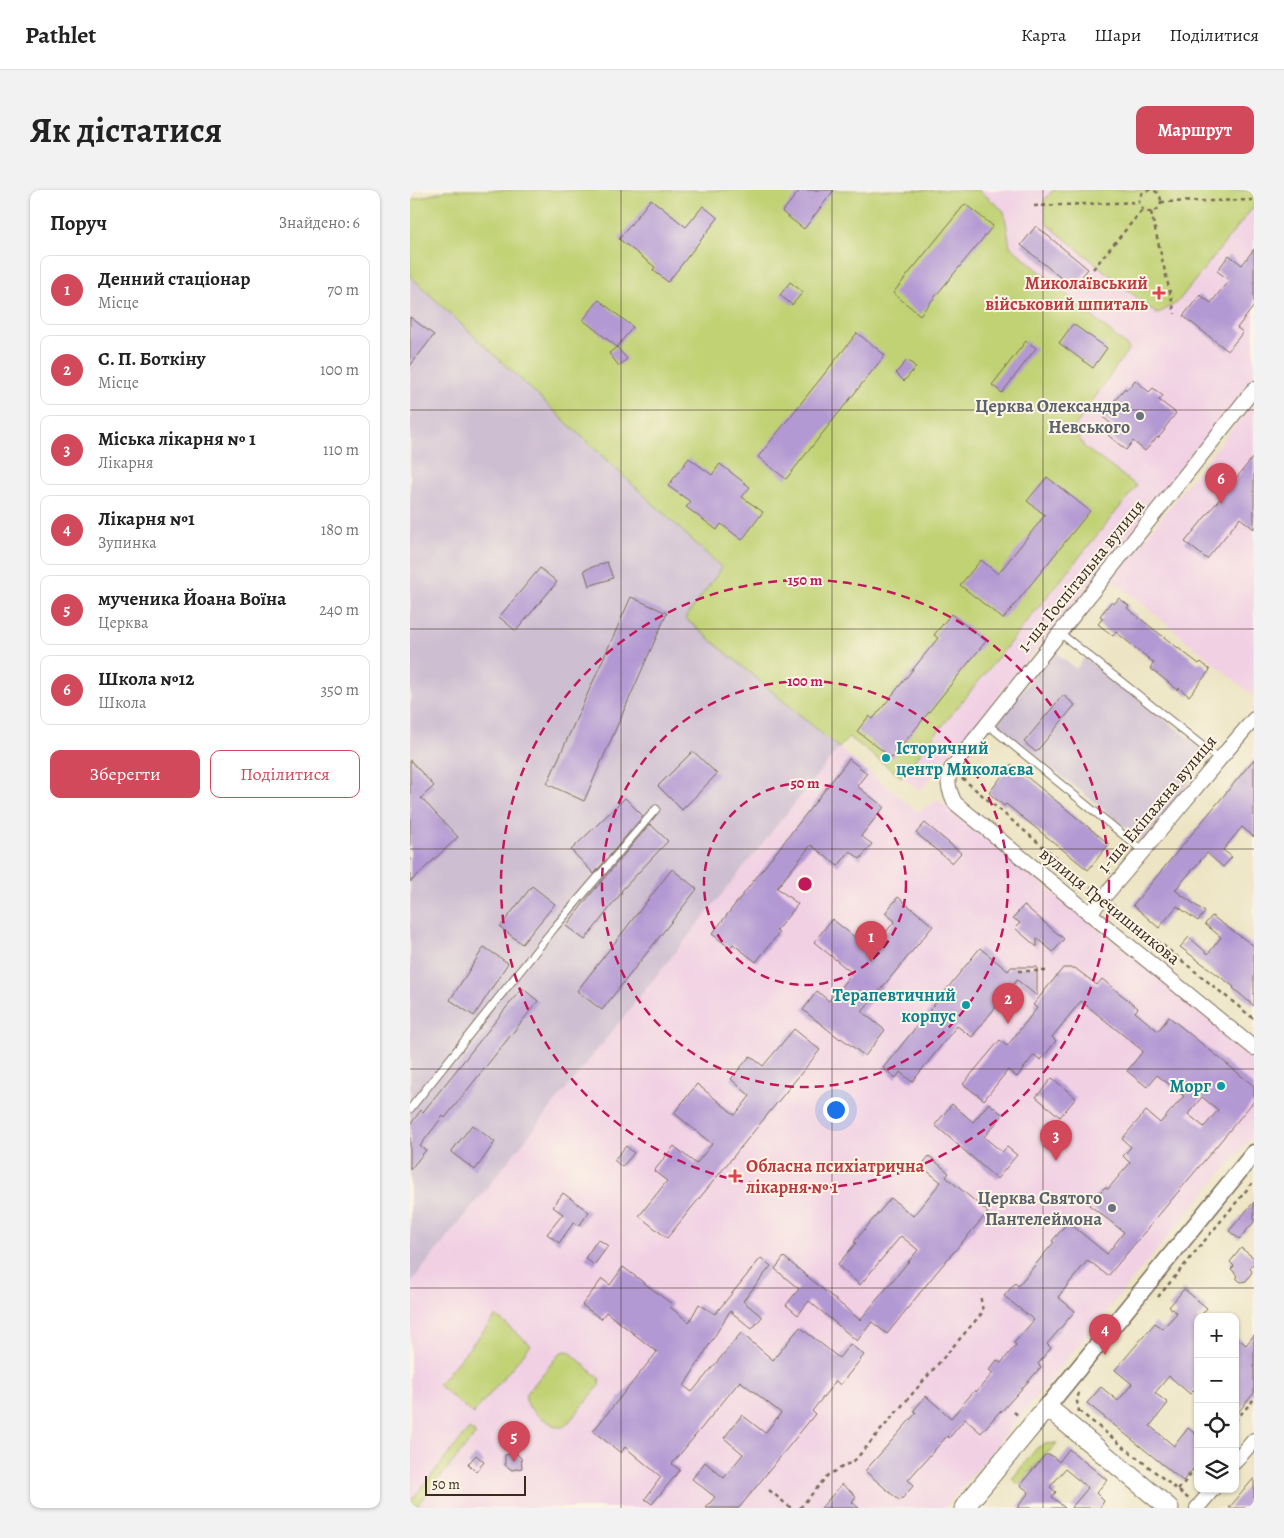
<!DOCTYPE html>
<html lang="uk">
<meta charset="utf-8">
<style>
body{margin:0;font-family:Alegreya,serif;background:#f2f2f2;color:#222}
.controls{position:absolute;right:15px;bottom:15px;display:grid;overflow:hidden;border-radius:10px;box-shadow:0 1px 4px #0004}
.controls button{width:45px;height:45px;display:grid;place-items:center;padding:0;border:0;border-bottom:1px solid #e0e0e0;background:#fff;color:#222;font:25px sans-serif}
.scale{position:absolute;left:15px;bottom:12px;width:101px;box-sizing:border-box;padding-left:5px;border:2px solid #3b2a1e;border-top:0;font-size:14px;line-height:18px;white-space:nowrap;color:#3b2a1e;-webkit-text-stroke:4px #fcf5e5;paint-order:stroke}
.you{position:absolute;left:425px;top:919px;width:18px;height:18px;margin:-12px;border:4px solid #fff;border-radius:50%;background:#1a73e8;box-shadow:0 0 0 8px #1a73e833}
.badge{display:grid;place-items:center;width:32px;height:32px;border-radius:50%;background:#d1495b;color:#fff;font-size:16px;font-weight:700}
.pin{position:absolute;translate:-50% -41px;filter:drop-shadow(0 1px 2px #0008)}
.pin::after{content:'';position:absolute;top:26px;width:18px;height:15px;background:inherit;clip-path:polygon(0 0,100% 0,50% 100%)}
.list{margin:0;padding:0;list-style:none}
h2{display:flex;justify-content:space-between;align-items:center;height:65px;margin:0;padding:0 20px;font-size:21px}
h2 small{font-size:16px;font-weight:400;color:#767676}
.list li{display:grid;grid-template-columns:32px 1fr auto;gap:15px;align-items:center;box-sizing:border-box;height:70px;margin:0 10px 10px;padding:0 10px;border:1px solid #e0e0e0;border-radius:10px}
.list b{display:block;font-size:19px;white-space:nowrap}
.list p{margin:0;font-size:16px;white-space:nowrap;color:#767676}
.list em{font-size:16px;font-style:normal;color:#767676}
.actions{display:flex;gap:10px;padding:15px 20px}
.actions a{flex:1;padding:11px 0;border:1px solid #d1495b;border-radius:10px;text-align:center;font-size:18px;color:#d1495b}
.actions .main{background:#d1495b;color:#fff}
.icon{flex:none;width:28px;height:28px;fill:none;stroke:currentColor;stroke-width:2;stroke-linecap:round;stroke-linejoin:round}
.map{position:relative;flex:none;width:844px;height:1318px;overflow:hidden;border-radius:10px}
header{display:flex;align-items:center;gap:30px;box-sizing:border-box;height:70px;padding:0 25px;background:#fff;border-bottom:1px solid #e0e0e0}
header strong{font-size:24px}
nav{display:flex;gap:28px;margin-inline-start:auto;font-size:18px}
.intro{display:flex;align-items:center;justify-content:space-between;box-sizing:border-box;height:120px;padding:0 30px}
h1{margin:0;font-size:35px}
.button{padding:12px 22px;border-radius:10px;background:#d1495b;color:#fff;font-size:18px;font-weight:700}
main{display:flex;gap:30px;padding:0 30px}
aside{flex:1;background:#fff;border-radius:10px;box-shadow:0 1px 4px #0004}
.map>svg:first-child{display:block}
.built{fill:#f1d0e4}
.industrial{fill:#cebed1}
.green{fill:#c1d275;stroke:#7e7e4a}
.building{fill:#b399d3;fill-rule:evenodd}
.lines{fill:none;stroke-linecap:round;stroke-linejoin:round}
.service-casing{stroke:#796b58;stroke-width:9}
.minor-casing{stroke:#796b58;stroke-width:16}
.tertiary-casing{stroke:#796b58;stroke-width:19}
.secondary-casing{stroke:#796b58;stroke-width:21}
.path{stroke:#796b58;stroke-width:2.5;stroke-dasharray:4 4;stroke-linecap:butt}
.service{stroke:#fff;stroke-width:7}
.minor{stroke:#fff;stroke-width:14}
.tertiary{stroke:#fff;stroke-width:16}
.secondary{stroke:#fff;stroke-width:19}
.grid{fill:none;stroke:#3b2a1e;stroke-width:1;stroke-opacity:0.55}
.ring{fill:none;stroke:#c2185b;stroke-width:2.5;stroke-dasharray:9 6}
.health-dot{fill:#e0444e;stroke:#fcf5e5;stroke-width:2}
.worship-dot{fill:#6b7280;stroke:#fcf5e5;stroke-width:2}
.culture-dot{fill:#0f9aa8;stroke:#fcf5e5;stroke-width:2}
.labels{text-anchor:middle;stroke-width:4;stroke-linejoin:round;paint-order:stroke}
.health-label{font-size:18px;font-weight:bold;fill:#be3a42;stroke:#fcf5e5;text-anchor:end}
.worship-label{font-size:18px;font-weight:bold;fill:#5b616d;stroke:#fcf5e5;text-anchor:end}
.street-label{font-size:18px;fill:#3b2a1e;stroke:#fcf5e5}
.culture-label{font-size:18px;font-weight:bold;fill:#0d838f;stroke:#fcf5e5;text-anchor:end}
.centre{fill:#c2185b;stroke:#fcf5e5;stroke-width:2.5}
.ring-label{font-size:15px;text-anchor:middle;font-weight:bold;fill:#c2185b;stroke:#fcf5e5;stroke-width:4;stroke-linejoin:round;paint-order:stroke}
</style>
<header>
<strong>Pathlet</strong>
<nav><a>Карта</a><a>Шари</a><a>Поділитися</a></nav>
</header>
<div class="intro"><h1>Як дістатися</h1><a class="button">Маршрут</a></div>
<main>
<aside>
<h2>Поруч<small>Знайдено: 6</small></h2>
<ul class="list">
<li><span class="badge">1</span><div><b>Денний стаціонар</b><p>Місце</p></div><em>70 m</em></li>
<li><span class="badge">2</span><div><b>С. П. Боткіну</b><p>Місце</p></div><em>100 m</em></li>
<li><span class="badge">3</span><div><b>Міська лікарня № 1</b><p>Лікарня</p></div><em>110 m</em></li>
<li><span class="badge">4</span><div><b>Лікарня №1</b><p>Зупинка</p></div><em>180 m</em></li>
<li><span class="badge">5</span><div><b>мученика Йоана Воїна</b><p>Церква</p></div><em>240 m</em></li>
<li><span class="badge">6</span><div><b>Школа №12</b><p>Школа</p></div><em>350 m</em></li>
</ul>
<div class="actions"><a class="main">Зберегти</a><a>Поділитися</a></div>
</aside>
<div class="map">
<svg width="844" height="1318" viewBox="0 0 844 1318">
<rect width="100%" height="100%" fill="#fcf5e5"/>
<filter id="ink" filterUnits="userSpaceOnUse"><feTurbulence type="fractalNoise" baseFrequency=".02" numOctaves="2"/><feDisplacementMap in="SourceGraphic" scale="10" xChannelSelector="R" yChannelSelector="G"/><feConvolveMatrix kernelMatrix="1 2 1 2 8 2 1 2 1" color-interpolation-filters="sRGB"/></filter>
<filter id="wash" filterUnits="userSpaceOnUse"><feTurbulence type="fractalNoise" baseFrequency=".0096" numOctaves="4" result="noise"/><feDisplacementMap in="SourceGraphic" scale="20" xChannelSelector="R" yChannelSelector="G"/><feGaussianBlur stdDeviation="1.12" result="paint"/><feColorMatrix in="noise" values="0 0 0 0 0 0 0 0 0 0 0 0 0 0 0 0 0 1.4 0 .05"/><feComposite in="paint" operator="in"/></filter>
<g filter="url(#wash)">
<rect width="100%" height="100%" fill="#ece4c3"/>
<g class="built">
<polygon points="34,0 844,0 844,188 747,312 510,601 439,547 429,558 508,622 528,610 844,865 844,945 759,1045 535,1318 0,1318 0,1094 429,558 312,378 0,86 0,10 32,2"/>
<polygon points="844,211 844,506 702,389"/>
</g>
<g class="industrial">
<polygon points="0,86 312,378 276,428 429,558 0,1094"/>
<polygon points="642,463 646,463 666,479 675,467 800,565 733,651 586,534"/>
</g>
<g class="green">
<polygon points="34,0 569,0 594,21 600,56 719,158 664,238 674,257 727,296 491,587 439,547 429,558 275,428 312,378 0,86 0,10 32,2"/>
<polygon points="643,0 838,0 844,5 844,16 767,113 747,124 637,34 634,11"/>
<polygon points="86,1126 121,1155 63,1224 28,1195"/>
<path d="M156,1161L160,1162L190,1189V1195L158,1233C154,1238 150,1238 145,1236C134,1229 113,1219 116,1204L151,1162Z"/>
<polygon points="59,1239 66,1244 5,1318 0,1318 0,1312"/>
<polygon points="647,1253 640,1261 635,1264 609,1295 602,1289 627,1258 635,1254"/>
</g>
<g id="blocks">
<g class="building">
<polygon points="390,0 424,0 394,39 372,22"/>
<polygon points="241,9 276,37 293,16 308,28 258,92 243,80 245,77 209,49"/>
<polygon points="555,14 583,36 510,125 483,103"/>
<polygon points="626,36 678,79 663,98 611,55"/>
<polygon points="844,59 844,116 827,138 833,142 818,161 773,126 790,105 801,113 819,90 807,81 819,65 832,75"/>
<polygon points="380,92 393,102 382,115 370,105"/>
<polygon points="189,110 223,137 207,157 173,130"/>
<polygon points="0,127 24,145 0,176"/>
<polygon points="663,134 697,158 683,178 649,153"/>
<polygon points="447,143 475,165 376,289 348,267"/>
<polygon points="616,151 626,158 592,203 582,195"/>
<polygon points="207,157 217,169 209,176 199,163"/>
<polygon points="497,170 506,177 494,191 486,183"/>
<polygon points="725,190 739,202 743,198 753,206 749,210 766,223 754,239 755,240 748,248 747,247 735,261 723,251 716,260 698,245 705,237 694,228 703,217 701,216 710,204 715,198 717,200"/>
<polygon points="844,266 844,339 830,328 797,369 775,352"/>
<polygon points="279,268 302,285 310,274 340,297 332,307 353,322 332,350 311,334 307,340 276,317 281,312 258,296"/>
<polygon points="637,287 680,321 593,429 550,395 571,370 588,384 635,325 617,311"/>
<polygon points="197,372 203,388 179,396 174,380"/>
<polygon points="130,378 147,392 106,441 89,427"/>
<polygon points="221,407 257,423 174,611 137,594"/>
<polygon points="709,408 719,416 717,418 746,441 789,474 791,472 800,480 779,506 769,498 768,500 740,478 744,473 728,460 706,442 703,446 688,434 693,428 690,426 701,412 704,414"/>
<polygon points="541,424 576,451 482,568 447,541 459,526 463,529 528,448 524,445"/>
<polygon points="653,505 665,515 626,562 614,552"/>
<polygon points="283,561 307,584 272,620 248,596"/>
<polygon points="439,569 457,583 447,596 474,617 451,646 462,654 450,669 440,661 428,676 401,655 367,698 388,714 366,741 369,743 346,772 323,754 320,758 302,744"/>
<polygon points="844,569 844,647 832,637 813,660 822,667 813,677 797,663 765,700 795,722 788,731 767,716 749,738 723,715"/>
<polygon points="0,570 24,596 11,608 48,647 0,692"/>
<polygon points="601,574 699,654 678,680 596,614 594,616 579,603"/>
<polygon points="215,608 233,626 184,684 161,660"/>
<polygon points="515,633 551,663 542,673 506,643"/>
<polygon points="240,634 258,651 211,701 212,702 175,750 156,736 180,705"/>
<polygon points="262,679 287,699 192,820 167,801"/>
<polygon points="122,696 145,714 112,754 90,737"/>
<polygon points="488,707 523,736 452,822 475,840 455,866 431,848 430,849 393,820 407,801 419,811 442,783 404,752 422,729 461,760 485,731 475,723"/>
<polygon points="614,715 654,749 643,762 627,748 627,757 605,738 610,733 603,728"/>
<polygon points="802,726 844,756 844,816 823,798 824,797 770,757 779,747 798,764 811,747 795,734"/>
<polygon points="74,757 98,773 64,826 40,810"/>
<polygon points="570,758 598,781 601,777 627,777 627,806 607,790 562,847 547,836 502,892 490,882 486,888 473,878"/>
<path d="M653,778H665L687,795L692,789L728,818L725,822L748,841L759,827L844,896V911L698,1086L682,1073V1074L677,1071L648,1107L665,1121L637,1154L641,1158L628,1174L631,1177L591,1222L590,1221L571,1243L555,1229L539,1248L537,1246L498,1290L504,1295L490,1311L455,1281L506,1223L504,1220L516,1206L541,1228L565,1200L566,1202L583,1183L579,1180L587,1170L591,1173L606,1155L604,1153L624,1130L594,1106L605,1093L608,1096L644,1052L642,1051L658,1032L697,1064L714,1042L679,1015L689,1001L690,1002L695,997L698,999L720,973L713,966L721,957L712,949L736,921L750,933L774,906L747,885L737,897L717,881L733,861L671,811L642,847L646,851L631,870L624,865L607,887L598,880L574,910L553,894L590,850L597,856L627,818L623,815ZM792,907L808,920L794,937L778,924Z"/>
<polygon points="112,798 128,811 35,928 33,926 10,956 16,960 0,980 0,935 11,920 13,922"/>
<polygon points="384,839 410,860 257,1048 229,1026 257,991 244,981 264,956 286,974 302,954 264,923 287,894 325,925 340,906 321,889 340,866 353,876"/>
<polygon points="642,888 666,908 650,927 626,907"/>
<polygon points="579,913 593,925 574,947 592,962 597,957 607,965 587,989 525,935 542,914 563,932"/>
<polygon points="62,935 85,952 65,980 41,962"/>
<polygon points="216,956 224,963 212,977 204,970"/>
<polygon points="519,966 539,983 536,987 578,1022 525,1084 477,1144 462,1132 447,1151 399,1111 388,1125 376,1115 389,1099 365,1079 374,1067 450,1130 508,1060 491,1046 450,1095 427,1075 446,1053 444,1052 481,1008 503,1026 531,992 511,976"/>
<polygon points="153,1003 179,1022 169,1036 164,1032 149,1053 137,1044 153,1024 143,1017"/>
<polygon points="844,1012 844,1032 829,1049 819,1041"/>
<polygon points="188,1049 198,1056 184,1075 175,1068"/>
<polygon points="831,1058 844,1068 844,1073 840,1078 842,1082 836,1091 831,1092 827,1089 826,1084 821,1079 824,1076 820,1072"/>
<polygon points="351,1068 361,1076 333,1111 352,1127 342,1139 320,1121 274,1196 282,1202 331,1143 363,1170 390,1137 429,1168 440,1154 454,1165 430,1195 426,1191 402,1221 405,1224 329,1318 296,1318 305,1307 282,1289 295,1272 314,1288 333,1264 314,1248 332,1225 355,1243 371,1223 330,1191 262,1274 270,1280 242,1314 235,1309 251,1287 215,1257 211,1263 183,1241 247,1162 196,1122 191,1129 172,1115 192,1089 200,1095 213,1077 262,1114 260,1117 279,1132 289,1114 305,1124"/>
<polygon points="774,1099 797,1118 790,1127 788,1127 788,1196 780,1204 759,1186 745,1203 758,1213 740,1236 764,1256 778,1238 788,1246 788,1273 773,1291 677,1213 691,1197 708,1211 722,1194 705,1180 745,1133 752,1139 767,1123 759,1117"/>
<polygon points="844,1145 844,1203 825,1226 825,1146 836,1155"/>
<polygon points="659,1259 697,1290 686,1303 694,1311 690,1318 661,1318 678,1298 655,1279 640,1297 646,1302 642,1307 655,1318 607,1318 619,1302 610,1295 635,1265 641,1265 649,1272"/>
<polygon points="106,1263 111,1268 112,1278 102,1280 95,1275 95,1265"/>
<polygon points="66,1265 74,1272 66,1282 58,1274"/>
<polygon points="844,1288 844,1318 819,1318"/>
<polygon points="432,1294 446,1306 442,1312 449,1318 411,1318"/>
</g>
</g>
</g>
<g filter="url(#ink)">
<use href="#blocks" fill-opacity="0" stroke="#796b58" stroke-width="1"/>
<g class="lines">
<g class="service-casing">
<g id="service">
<polyline points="650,443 809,569"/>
<polyline points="577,534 733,661"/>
<polyline points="0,919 145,737 246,619"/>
</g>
</g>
<g class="minor-casing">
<g id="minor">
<path d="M844,199L577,534L541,579C536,591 539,601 545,613L844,858"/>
<path d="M679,724C736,660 788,593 844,529"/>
<polyline points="825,1272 844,1250"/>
<polyline points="787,1318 803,1299"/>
</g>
</g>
<g class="tertiary-casing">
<polyline id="tertiary" points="637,1217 844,963"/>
</g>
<g class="secondary-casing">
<polyline id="secondary" points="554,1318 637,1217 759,1318"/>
</g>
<g class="path">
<circle cx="740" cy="11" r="11"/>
<polyline points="751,12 844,10"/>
<polyline points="624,16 729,12"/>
<polyline points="741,22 765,124"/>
<polyline points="683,79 733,19"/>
<polyline points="552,588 683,699"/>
<polyline points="703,715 844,829"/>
<polyline points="608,781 640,781"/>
<polyline points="748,1107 844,991"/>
<polyline points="669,1221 779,1309"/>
<polyline points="604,1222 609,1226"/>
<polyline points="668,1222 669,1221 667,1212 669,1201"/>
<polyline points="825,1231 844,1209"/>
<polyline points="359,1300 381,1318"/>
<polyline points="768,1300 788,1276"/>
<polyline points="390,1318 418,1285 445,1270 573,1122 570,1104"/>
</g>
<use href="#service" class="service"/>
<use href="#minor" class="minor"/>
<use href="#tertiary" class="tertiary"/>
<use href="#secondary" class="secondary"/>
</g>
</g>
<path class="grid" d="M211,0V1318M422,0V1318M633,0V1318M0,220H844M0,439H844M0,659H844M0,879H844M0,1098H844"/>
<g class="ring">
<circle cx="395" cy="694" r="101"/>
<circle cx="395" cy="694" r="203"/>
<circle cx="395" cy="694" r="304"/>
</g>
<g class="health-dot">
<path d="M746.5 95.5h5v5h5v5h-5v5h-5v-5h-5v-5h5z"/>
<path d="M322.5 978.5h5v5h5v5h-5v5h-5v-5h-5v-5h5z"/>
</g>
<g class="worship-dot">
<circle cx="730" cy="226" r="5"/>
<circle cx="702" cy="1018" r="5"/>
</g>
<g class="culture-dot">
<circle cx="476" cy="568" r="5"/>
<circle cx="556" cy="815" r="5"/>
<circle cx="811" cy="896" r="5"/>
</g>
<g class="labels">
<g class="health-label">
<text x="738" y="99">Миколаївський<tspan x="738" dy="21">військовий шпиталь</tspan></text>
<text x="336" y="982" text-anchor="start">Обласна психіатрична<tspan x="336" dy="21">лікарня № 1</tspan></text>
</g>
<g class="worship-label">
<text x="720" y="222">Церква Олександра<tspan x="720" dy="21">Невського</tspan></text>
<text x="692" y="1014">Церква Святого<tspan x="692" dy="21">Пантелеймона</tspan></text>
</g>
<g class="street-label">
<text transform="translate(671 386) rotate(-51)" y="6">1-ша Госпітальна вулиця</text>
<text transform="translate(747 614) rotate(-50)" y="6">1-ша Екіпажна вулиця</text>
<text transform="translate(700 716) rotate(39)" y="6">вулиця Гречишникова</text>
</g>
<g class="culture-label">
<text x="486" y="564" text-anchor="start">Історичний<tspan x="486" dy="21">центр Миколаєва</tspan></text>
<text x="546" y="811">Терапевтичний<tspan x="546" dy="21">корпус</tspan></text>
<text x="801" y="902">Морг</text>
</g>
</g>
<circle cx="395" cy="694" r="8" class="centre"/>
<g class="ring-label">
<text x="395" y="395">150 m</text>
<text x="395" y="496">100 m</text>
<text x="395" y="598">50 m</text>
</g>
</svg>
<div class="controls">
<button>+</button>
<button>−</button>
<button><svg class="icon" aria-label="locate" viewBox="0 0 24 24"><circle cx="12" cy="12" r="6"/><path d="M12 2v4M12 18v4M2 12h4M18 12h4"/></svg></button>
<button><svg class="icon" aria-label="layers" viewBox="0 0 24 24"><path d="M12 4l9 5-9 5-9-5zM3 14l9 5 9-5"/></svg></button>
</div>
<div class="scale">50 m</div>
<div class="you"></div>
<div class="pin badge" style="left:461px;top:772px">1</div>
<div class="pin badge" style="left:598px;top:834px">2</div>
<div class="pin badge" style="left:646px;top:971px">3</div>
<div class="pin badge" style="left:695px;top:1165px">4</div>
<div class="pin badge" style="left:104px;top:1272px">5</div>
<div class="pin badge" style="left:811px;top:314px">6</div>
</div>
</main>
